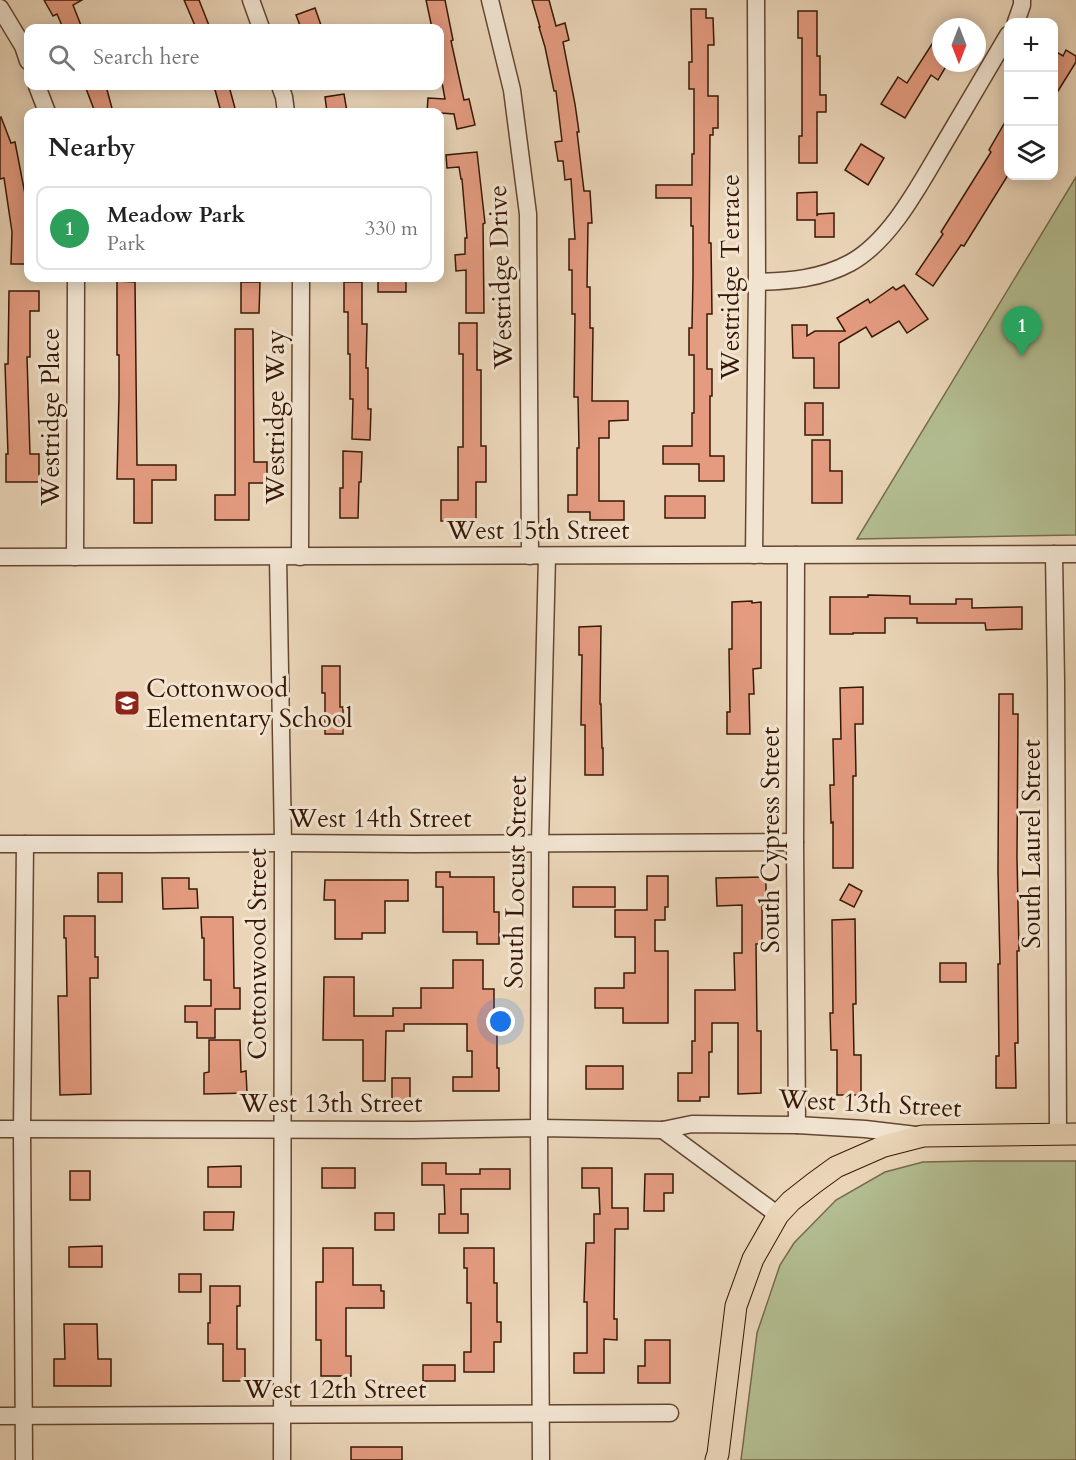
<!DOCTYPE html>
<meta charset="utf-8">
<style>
body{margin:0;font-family:Cardo,serif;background:#f2f2f2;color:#222}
.controls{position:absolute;right:18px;top:18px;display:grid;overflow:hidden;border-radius:12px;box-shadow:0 3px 15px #0003}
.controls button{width:54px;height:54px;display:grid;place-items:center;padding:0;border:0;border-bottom:2px solid #e0e0e0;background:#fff;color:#222;font:30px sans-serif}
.compass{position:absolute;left:932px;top:18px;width:54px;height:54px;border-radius:50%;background:#fff;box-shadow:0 3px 15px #0003;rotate:180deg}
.you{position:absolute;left:501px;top:1022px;width:21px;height:21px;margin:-15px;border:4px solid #fff;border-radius:50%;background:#1a73e8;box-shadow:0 0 0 9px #1a73e833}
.badge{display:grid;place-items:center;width:39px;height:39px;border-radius:50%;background:#8f2418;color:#fff;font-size:20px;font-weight:700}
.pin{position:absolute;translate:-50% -50px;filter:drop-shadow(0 2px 3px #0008)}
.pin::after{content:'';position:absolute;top:32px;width:21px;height:18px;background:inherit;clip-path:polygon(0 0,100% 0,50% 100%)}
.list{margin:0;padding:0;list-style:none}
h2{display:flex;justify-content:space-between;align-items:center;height:78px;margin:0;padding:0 24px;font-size:26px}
h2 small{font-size:20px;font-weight:400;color:#767676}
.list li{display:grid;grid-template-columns:39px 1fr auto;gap:18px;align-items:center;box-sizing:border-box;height:84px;margin:0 12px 12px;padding:0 12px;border:2px solid #e0e0e0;border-radius:12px}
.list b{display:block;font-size:22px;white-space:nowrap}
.list p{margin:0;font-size:20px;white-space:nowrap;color:#767676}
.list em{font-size:20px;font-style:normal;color:#767676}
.icon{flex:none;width:33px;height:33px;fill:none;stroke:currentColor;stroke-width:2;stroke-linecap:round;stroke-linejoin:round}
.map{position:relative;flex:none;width:1076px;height:1460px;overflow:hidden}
.search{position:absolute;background:#fff;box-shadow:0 3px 15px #0003;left:24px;top:24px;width:420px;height:66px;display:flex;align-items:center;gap:15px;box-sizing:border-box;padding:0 21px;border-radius:12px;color:#767676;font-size:22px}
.panel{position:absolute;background:#fff;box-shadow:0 3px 15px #0003;left:24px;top:108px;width:420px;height:174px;border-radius:12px}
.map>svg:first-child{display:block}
.green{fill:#b3be92;stroke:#766b4b;stroke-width:1.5}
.building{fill:#e49b80;stroke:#381804;stroke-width:1.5}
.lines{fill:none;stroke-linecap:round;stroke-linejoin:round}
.minor-casing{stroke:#644731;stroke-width:19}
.major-casing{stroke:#381804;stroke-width:23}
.minor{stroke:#f1e4d1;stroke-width:16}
.major{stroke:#ead5b8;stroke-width:21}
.labels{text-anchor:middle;stroke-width:6;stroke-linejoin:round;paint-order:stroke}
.street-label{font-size:26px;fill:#381804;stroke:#f1e4d1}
.poi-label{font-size:26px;fill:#381804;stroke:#f1e4d1;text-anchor:start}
</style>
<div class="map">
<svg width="1076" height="1460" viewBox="0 0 1076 1460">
<rect width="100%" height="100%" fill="#ead5b8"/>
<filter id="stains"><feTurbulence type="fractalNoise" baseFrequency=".00333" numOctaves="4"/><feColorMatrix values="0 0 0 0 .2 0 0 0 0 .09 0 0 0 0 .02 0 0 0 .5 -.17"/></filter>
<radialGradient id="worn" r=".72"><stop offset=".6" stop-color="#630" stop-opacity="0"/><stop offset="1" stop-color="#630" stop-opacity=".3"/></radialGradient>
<g class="green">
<polygon points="1076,177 1076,535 857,539"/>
<polygon points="974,1161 1076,1161 1076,1460 741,1460 757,1333 780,1265 794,1243 836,1200 885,1172 923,1162"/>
</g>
<g class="building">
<polygon points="44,0 82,0 73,5 82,28 63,28 57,14 53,16"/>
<polygon points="184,0 199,0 210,28 196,28"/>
<polygon points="426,0 445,0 453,40 451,41 464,100 469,99 475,125 457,129 454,114 427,112 428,98 445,99 440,72 440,28 432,28"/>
<polygon points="532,0 549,0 556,26 565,23 569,40 563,42 575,104 579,132 577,132 584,191 590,191 592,223 588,223 587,287 590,287 590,328 593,328 592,401 628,401 628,420 609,421 609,438 599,438 599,501 624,501 624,520 590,520 590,512 568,512 568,495 577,495 577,448 579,448 578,397 574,397 575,314 572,314 572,270 569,270 569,239 575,239 571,179 565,180 563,161 558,161 555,142 562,141 556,91 554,91 545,47 539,27 540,27"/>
<polygon points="315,8 322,28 301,28 296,15"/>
<polygon points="691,9 706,9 706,18 713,18 714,45 708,45 708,96 718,96 718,128 713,128 713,135 710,135 709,243 711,243 712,314 707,314 707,369 712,369 712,396 710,396 710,456 724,456 724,481 699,481 699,464 663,464 663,446 692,446 692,413 694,413 694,355 689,355 689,328 692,328 693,277 693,226 691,226 691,198 656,198 656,185 692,185 692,154 694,154 694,89 689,89 689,62 692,62"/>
<polygon points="798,11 817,11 817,56 820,56 820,95 826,95 826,112 817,112 817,163 799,163 799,136 802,136 802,38 798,38"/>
<polygon points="941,30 941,63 948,63 938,80 931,75 905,118 881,104 898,77 907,83"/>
<polygon points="1053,50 1063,56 1066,50 1076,56 1076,62 1053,99"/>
<polygon points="85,86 106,86 113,112 95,112"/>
<polygon points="214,86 229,86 236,112 221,112"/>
<polygon points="344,94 347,112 327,112 325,97"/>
<polygon points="1,117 11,143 15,142 25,194 27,194 28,207 28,264 11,264 12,232 4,178 0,179 0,118"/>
<polygon points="1008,117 1008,175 964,246 961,245 933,286 916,274 943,234 941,232 991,152 989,150"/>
<polygon points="861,144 884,158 868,185 845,170"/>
<polygon points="477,152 485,223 483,224 484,313 466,313 466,270 456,271 455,255 465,254 465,238 467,238 462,179 461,179 459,167 447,168 446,155"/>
<polygon points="817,192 817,216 818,214 834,213 834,237 815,237 815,220 797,220 797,193"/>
<rect x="378" y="278" width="28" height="14"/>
<polygon points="117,281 135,282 137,465 176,465 176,480 152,480 152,523 134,523 134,479 117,479 119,396 119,355 117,355"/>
<polygon points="241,282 260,282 259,313 241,313"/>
<polygon points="344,282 362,282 362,324 367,324 366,368 368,368 368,409 371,409 370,440 352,439 353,399 350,399 350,354 348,354 348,312 344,312"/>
<polygon points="904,285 928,319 907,333 899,321 872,337 866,327 839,343 839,388 814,388 814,358 793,358 792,325 807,325 807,336 815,331 845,331 837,318 868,299 870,303 893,287 896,290"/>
<polygon points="9,291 39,291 39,311 30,311 30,357 27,357 30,454 39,454 39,482 6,482 6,454 8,454 5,364 8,364"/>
<polygon points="459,323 477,323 477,370 481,370 481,446 486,446 486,482 476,482 476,521 441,521 441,500 458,500 458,447 463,447 463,354 459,354"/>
<polygon points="235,329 253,329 254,462 267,462 267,483 249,483 249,520 215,520 215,495 235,495"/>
<rect x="805" y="403" width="18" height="32"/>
<polygon points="812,440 830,440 830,471 842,471 842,503 812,503"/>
<polygon points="343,451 362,452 361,482 359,482 358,518 340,518 340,488 343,488"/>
<rect x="665" y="496" width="40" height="22"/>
<polygon points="868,595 910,596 910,604 956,604 956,599 972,599 972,608 1022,607 1022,629 986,630 985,623 917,623 917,618 885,618 885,633 853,633 853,634 830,634 830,597 868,597"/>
<polygon points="752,601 752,603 761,602 761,668 753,669 754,694 749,694 750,734 727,734 727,712 730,712 729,649 732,649 732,602"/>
<polygon points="601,626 600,704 601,704 602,748 603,748 603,775 585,775 585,725 581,725 582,655 579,655 579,627"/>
<polygon points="322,666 340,666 340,707 343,707 343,734 325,734 325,693 322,693"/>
<polygon points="863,687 863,724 855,724 856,776 853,776 853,868 833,868 833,822 831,823 830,785 834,785 833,739 841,739 840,688"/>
<polygon points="999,694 1013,694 1013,714 1018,714 1017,858 1019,951 1017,951 1018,1043 1015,1043 1016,1088 996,1088 996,1056 999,1056 998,964 1000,964 998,872"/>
<polygon points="436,872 450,872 450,877 494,877 494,912 499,912 499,944 477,944 477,932 443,932 443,887 436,887"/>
<rect x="98" y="873" width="24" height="29"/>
<polygon points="647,876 668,876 668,907 665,907 665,920 655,920 655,951 668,951 668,1023 623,1023 623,1008 595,1008 595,988 624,988 624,973 635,973 635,937 615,937 615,910 647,910"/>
<polygon points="766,877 766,905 762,905 762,944 756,944 757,1031 761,1031 761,1093 738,1094 738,1023 712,1023 712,1052 709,1052 709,1097 700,1097 700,1101 678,1101 678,1073 692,1073 692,1041 695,1041 695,990 735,990 734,953 742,953 742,905 717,906 716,878"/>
<polygon points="162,878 189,878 189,889 197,889 198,908 163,909"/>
<polygon points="325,880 408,880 408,901 385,901 385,933 362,933 362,939 335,939 335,900 324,900"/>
<polygon points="849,884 862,891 854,907 840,900"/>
<rect x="573" y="887" width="42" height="20"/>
<polygon points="64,916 95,916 95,957 98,957 98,978 90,978 91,1094 60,1095 58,996 67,996 66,938 64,938"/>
<polygon points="201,917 233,917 234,988 240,988 240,1009 215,1009 215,1038 197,1038 197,1022 185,1022 185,1006 211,1006 211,980 204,980 204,938 202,938"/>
<polygon points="855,919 856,1004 853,1004 854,1055 861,1055 861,1095 837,1095 837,1050 831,1050 830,1013 833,1013 832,920"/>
<polygon points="453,960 483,960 483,989 494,989 494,1031 497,1031 497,1068 499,1068 499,1091 453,1091 453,1077 472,1077 472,1051 467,1051 467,1024 404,1024 404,1031 386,1031 385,1081 363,1081 363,1040 323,1040 324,977 354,977 354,1016 393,1016 393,1008 421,1008 421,988 453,988"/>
<rect x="940" y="963" width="26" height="19"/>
<polygon points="209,1040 240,1040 241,1072 246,1071 247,1093 204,1094 204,1073 209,1072"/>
<rect x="586" y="1066" width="37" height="23"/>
<rect x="392" y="1078" width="18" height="25"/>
<polygon points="422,1163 446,1163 446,1174 480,1174 480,1169 510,1169 510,1189 461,1189 461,1214 468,1214 468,1233 439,1233 439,1214 445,1214 444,1185 422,1185"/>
<polygon points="241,1166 241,1187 208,1187 208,1167"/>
<rect x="322" y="1168" width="33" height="20"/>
<polygon points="582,1168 612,1168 612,1208 628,1208 628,1229 615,1229 614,1319 617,1319 617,1340 604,1339 604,1373 574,1373 574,1353 587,1353 587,1302 584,1302 586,1243 594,1243 594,1214 600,1214 599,1188 582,1188"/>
<rect x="70" y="1171" width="20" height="29"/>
<polygon points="645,1174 673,1174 673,1193 664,1193 664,1211 644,1211"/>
<polygon points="204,1212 234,1212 233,1230 204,1230"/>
<rect x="375" y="1213" width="19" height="17"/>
<polygon points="102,1246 102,1267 69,1267 69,1247"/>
<polygon points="323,1248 353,1248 353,1285 381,1285 381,1291 384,1291 384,1308 346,1308 346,1356 351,1356 351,1376 321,1376 321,1340 316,1340 316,1282 323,1282"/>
<polygon points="464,1248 494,1248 494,1283 497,1283 497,1322 501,1322 501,1342 494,1342 494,1372 464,1372 464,1352 471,1352 471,1303 467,1303 467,1268 464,1268"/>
<rect x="179" y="1274" width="22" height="18"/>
<polygon points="210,1286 240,1286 240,1306 237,1306 237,1349 245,1349 245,1381 223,1381 223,1344 208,1344 208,1323 210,1323"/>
<polygon points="64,1324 97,1324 98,1359 111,1359 111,1386 54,1386 54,1359 65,1359"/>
<polygon points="645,1340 670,1340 670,1383 638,1383 638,1366 645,1366"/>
<rect x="423" y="1365" width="32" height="16"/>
<rect x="351" y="1447" width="51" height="13"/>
</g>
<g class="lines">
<g class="minor-casing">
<g id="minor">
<polyline points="251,0 261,28"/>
<polyline points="490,0 512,90 528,214 530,556"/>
<polyline points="0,8 23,46 28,61"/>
<polyline points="1016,22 1022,5 1022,0"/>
<polyline points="37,86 47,112"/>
<polyline points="280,86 284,97 286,112"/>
<path d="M757,282C790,281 820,279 850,263C892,240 921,182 945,142C966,106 987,71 1008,35"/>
<polyline points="1054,554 1056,682 1058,1134"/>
<polyline points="754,555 757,282 756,0"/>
<polyline points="796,555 795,842 797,1125"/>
<polyline points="0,557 1076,554"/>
<polyline points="75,557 76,278"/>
<polyline points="278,557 283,843 282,1460"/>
<polyline points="300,557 301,278"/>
<polyline points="0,844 148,844 283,843 414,844 795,842"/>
<polyline points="0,1129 413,1130 539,1128 663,1130 692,1124 797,1125 865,1129 916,1135"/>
<polyline points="663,1130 778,1215"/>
<polyline points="0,1416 670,1413"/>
<polyline points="24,1460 22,1129 25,844"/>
<polyline points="541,1460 539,1128 540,844 547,556"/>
</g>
</g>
<g class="major-casing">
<polyline id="major" points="716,1460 718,1454 736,1306 753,1259 778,1215 791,1201 814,1183 836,1167 884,1146 923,1136 1076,1134"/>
</g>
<use href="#minor" class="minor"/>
<use href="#major" class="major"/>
</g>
<defs>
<g id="school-square" transform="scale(1.35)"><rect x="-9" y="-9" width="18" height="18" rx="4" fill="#8f2418" stroke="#f1e4d1"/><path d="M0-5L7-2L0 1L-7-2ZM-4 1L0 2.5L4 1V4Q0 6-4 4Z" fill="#fff"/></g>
</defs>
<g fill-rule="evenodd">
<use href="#school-square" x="127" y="703"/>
</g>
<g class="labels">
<g class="street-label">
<text transform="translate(500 277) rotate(-92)" y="9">Westridge Drive</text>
<text transform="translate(730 277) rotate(-90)" y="9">Westridge Terrace</text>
<text transform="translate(50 417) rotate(-90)" y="9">Westridge Place</text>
<text transform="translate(275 417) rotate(-90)" y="9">Westridge Way</text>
<text x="538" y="539">West 15th Street</text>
<text x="380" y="827">West 14th Street</text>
<text transform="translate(770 840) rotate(-90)" y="9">South Cypress Street</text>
<text transform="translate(1031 844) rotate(-90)" y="9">South Laurel Street</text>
<text transform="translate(515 882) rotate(-89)" y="9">South Locust Street</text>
<text transform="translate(257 954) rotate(-90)" y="9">Cottonwood Street</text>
<text x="331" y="1112">West 13th Street</text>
<text transform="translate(870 1103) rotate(3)" y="9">West 13th Street</text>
<text x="335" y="1398">West 12th Street</text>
</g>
<g class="poi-label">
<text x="146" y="697">Cottonwood<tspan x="146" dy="30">Elementary School</tspan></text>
</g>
</g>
<rect width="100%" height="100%" filter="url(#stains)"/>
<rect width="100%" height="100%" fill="url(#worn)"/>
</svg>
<div class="controls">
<button>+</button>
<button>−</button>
<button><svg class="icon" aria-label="layers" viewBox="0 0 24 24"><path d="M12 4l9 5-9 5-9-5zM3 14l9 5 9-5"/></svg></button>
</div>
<svg class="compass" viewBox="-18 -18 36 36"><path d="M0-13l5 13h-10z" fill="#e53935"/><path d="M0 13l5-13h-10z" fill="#767676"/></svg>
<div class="you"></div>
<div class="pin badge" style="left:1022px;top:356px;background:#2e9e5b">1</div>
<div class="search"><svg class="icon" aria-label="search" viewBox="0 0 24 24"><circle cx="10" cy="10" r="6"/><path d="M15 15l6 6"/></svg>Search here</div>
<section class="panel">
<h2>Nearby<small></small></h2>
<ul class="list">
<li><span class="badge" style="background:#2e9e5b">1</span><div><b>Meadow Park</b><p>Park</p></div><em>330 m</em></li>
</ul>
</section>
</div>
